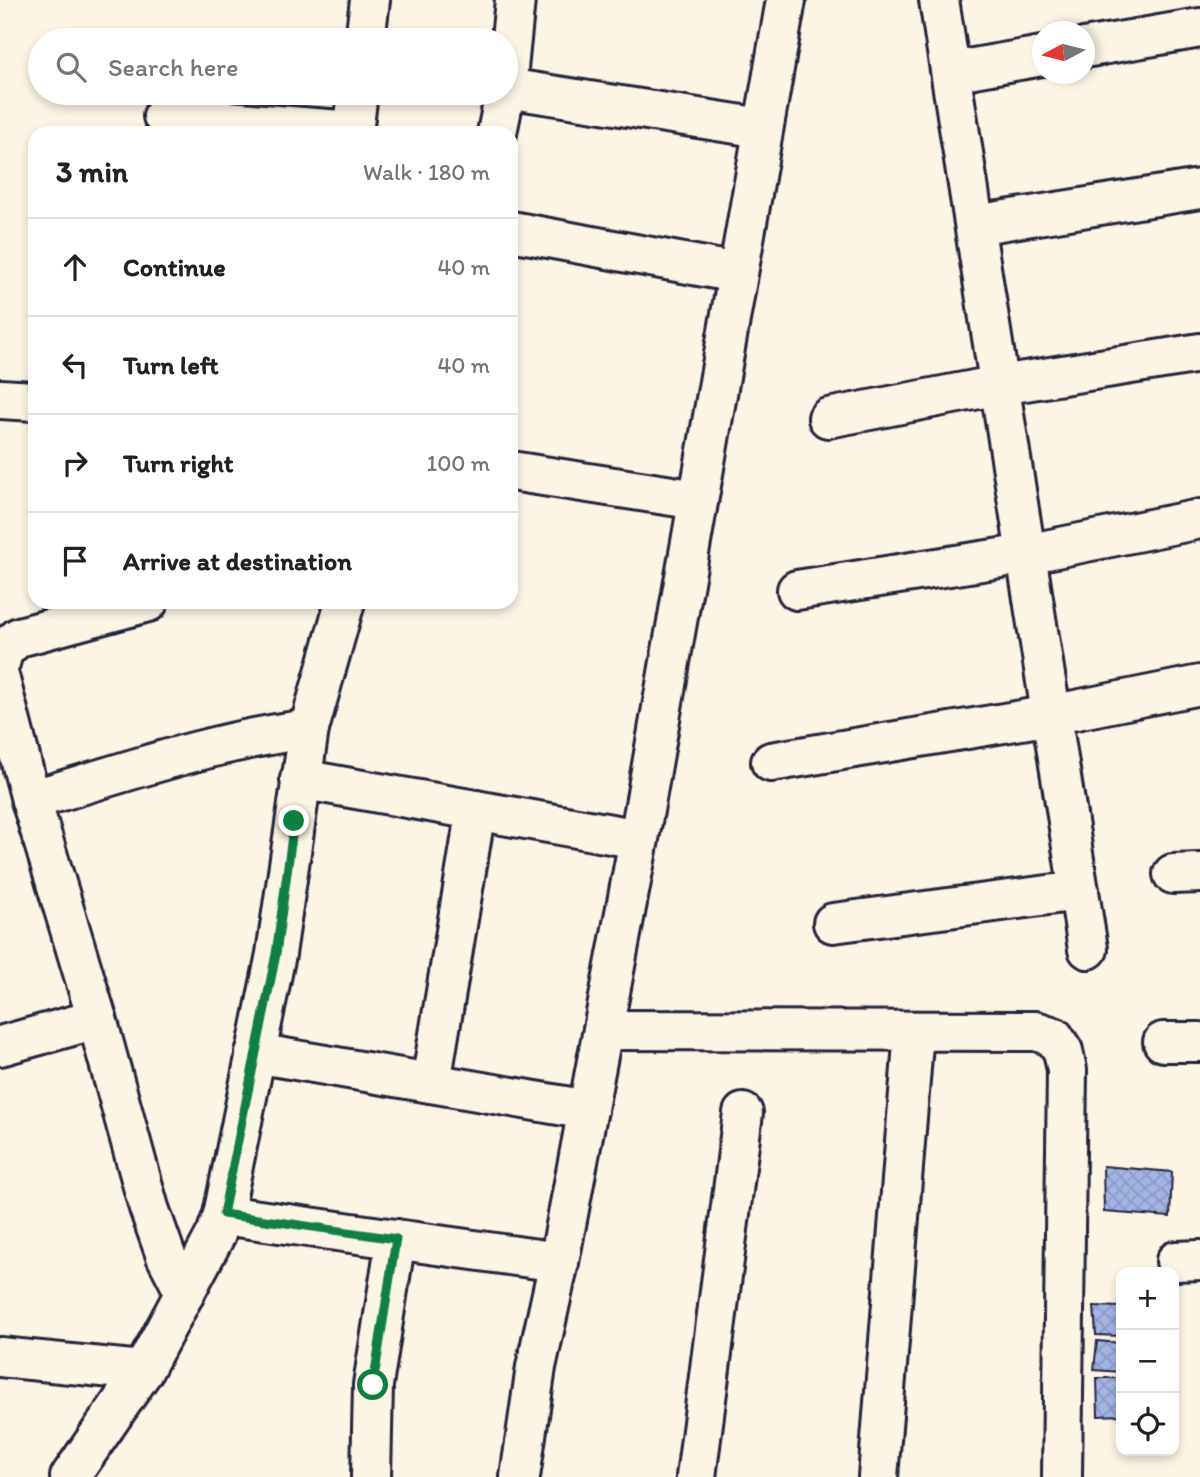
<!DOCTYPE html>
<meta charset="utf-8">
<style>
body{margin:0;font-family:Itim,sans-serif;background:#f2f2f2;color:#222}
.controls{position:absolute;right:21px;bottom:21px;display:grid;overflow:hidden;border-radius:14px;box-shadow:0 4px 10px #0003}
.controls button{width:63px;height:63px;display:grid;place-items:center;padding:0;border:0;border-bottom:2px solid #e0e0e0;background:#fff;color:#222;font:35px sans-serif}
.compass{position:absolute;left:1032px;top:21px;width:63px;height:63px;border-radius:50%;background:#fff;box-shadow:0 4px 10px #0003;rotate:263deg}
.stop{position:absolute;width:21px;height:21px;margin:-16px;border:5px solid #0b8043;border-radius:50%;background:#fff}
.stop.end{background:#0b8043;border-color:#fff;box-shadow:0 2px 7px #0008}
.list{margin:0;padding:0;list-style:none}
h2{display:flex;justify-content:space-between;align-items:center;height:91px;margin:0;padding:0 28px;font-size:30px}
h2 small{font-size:23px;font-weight:400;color:#767676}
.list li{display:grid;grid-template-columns:46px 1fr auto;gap:21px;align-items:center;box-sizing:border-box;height:98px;padding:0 28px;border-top:2px solid #e0e0e0}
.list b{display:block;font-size:26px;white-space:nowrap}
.list em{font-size:23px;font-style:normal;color:#767676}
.icon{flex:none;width:38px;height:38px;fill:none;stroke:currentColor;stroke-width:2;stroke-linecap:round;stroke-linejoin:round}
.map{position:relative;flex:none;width:1200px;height:1477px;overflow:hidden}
.search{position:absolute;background:#fff;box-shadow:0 4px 10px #0003;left:28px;top:28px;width:490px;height:77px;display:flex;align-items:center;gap:18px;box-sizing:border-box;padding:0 24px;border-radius:38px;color:#767676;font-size:26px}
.panel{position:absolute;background:#fff;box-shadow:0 4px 10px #0003;left:28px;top:126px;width:490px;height:483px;border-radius:21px}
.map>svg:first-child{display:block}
.building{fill:url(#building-cross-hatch);stroke:#22223b;stroke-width:2}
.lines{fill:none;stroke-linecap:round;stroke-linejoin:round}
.minor-casing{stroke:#22223b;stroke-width:44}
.minor{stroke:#fcf5e5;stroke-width:38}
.route{stroke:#0b8043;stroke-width:9}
</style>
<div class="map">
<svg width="1200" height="1477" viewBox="0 0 1200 1477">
<defs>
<pattern id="building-cross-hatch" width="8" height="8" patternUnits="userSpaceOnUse" patternTransform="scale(1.75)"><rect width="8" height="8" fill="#a3b4e3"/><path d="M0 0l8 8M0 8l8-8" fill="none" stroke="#8c9ac4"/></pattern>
</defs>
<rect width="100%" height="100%" fill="#fcf5e5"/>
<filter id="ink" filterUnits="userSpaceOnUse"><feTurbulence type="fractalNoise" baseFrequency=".0143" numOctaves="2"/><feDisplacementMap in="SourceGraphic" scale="14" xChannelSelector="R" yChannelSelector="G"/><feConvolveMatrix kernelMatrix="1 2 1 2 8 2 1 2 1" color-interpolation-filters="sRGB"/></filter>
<g filter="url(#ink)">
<g class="building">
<polygon points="1103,1166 1172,1172 1170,1217 1104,1212"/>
<polygon points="1094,1306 1121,1307 1121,1336 1096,1335"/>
<polygon points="1097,1341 1121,1343 1121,1372 1094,1370"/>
<polygon points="1097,1378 1121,1378 1121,1415 1098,1416"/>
</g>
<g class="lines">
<g class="minor-casing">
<g id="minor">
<polyline points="939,0 1088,949"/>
<polyline points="365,40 370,0"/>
<polyline points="1084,48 1200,28"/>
<polyline points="951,72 1042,56"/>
<polyline points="506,88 762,128"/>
<polyline points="506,88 515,0"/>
<polyline points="163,116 354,131"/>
<polyline points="353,133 358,93"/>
<polyline points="497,133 505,93"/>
<polyline points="975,225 1200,189"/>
<polyline points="511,231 737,273"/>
<polyline points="0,399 35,401"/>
<polyline points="828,418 1000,385 1200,353"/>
<polyline points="511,471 698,500"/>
<polyline points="797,590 1026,554 1200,519"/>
<polyline points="0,663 4,649 19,637 148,602"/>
<polyline points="0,680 31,800 97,1019 149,1208 166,1256 185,1293"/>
<polyline points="771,762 1051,715 1200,685"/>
<polyline points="300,779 639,839"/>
<path d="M31,800C123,773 213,741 309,729"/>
<polyline points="1173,874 1200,873"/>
<polyline points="833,923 1079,891"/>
<polyline points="603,1030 1036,1031 1054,1037 1063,1051 1067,1070 1062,1477"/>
<polyline points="1163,1042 1200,1042"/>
<polyline points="0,1046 97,1019"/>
<polyline points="255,1053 588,1110"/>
<polyline points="431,1083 476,810"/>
<polyline points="223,1215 559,1262"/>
<polyline points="1176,1261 1200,1260"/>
<polyline points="0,1357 143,1371"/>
<polyline points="70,1477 143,1371 216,1234 223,1215 276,954 309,729 345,602"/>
<polyline points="371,1477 373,1385 396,1239"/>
<polyline points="520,1477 536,1367 559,1262 639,839 786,0"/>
<polyline points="696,1477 743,1113"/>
<polyline points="878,1477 914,1031"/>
</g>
</g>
<use href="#minor" class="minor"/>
</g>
</g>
<g class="lines" filter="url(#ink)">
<polyline class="route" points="294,821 276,954 223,1214 396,1239 373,1385"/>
</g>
</svg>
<div class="controls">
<button>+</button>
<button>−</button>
<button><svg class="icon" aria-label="locate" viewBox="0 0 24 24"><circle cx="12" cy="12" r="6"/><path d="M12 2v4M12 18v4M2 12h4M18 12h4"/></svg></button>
</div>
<svg class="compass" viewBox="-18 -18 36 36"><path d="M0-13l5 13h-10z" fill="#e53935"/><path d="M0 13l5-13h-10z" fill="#767676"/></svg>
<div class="stop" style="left:373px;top:1385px"></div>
<div class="stop end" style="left:294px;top:821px"></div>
<div class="search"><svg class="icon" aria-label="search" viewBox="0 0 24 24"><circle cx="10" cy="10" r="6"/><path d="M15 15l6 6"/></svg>Search here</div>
<section class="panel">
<h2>3 min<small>Walk · 180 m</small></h2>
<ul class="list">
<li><svg class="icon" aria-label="ahead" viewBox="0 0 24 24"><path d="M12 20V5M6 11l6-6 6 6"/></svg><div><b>Continue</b></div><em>40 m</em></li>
<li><svg class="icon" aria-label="left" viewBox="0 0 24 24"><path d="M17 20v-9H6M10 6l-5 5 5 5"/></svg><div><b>Turn left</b></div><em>40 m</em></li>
<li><svg class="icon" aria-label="right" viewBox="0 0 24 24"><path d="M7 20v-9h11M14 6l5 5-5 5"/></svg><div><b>Turn right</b></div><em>100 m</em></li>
<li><svg class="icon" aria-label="arrive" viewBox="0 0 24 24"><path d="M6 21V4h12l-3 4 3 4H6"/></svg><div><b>Arrive at destination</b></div></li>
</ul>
</section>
</div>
